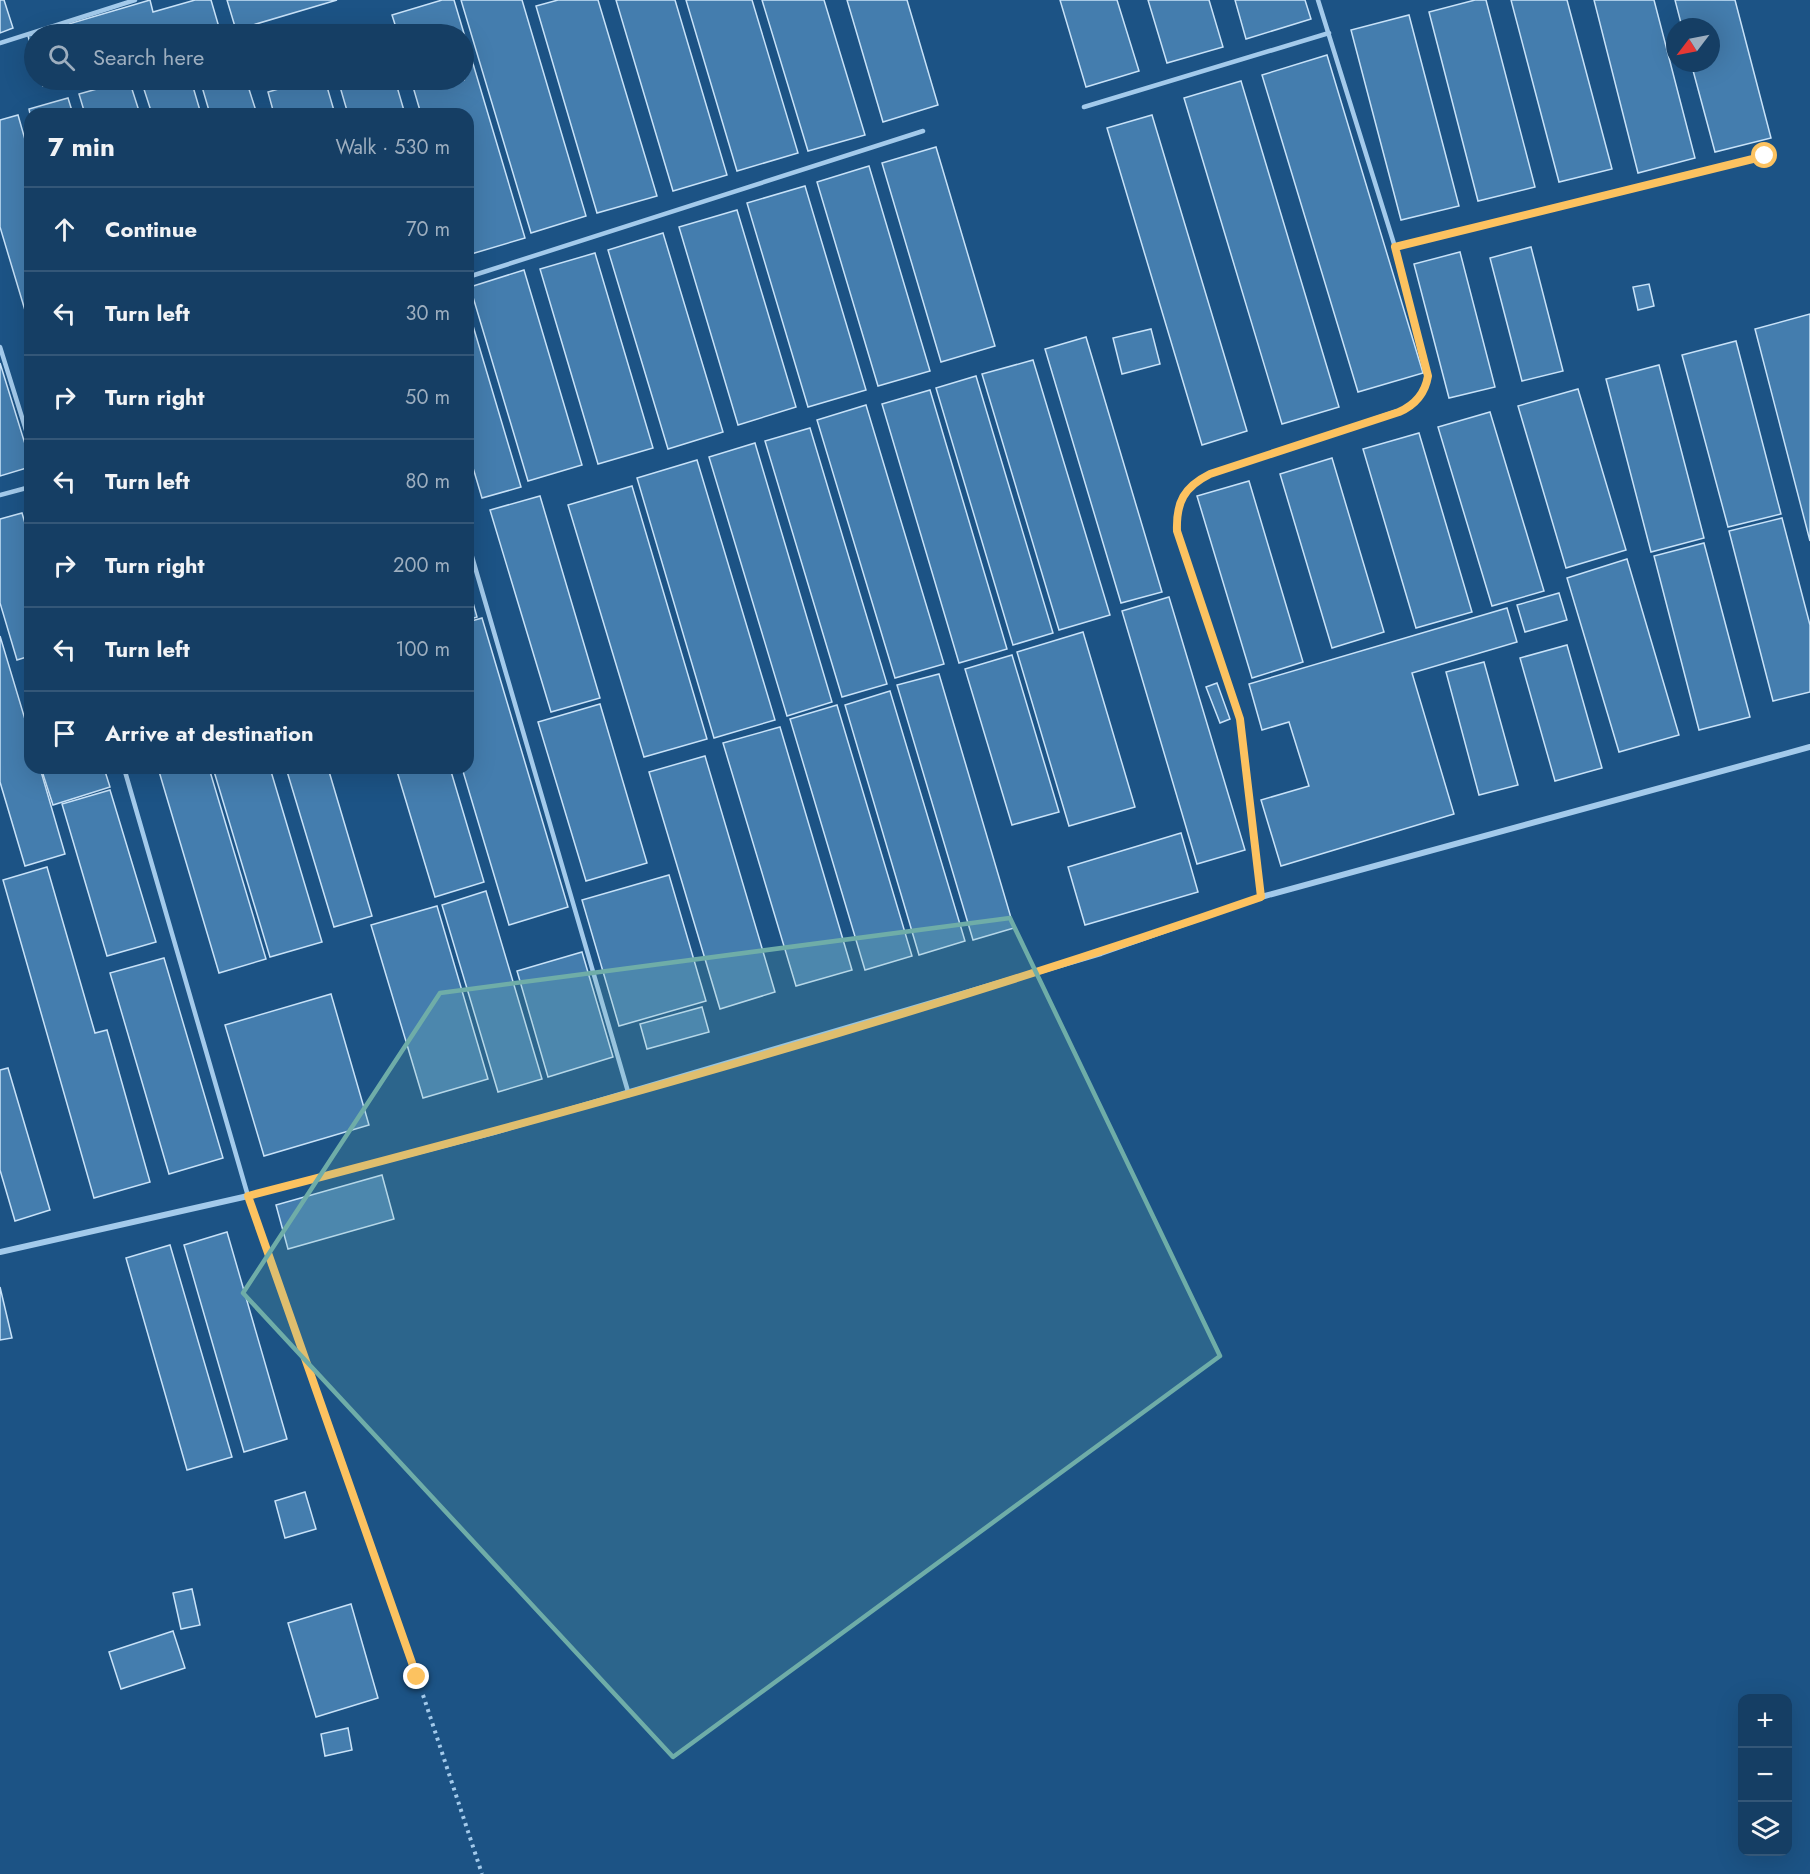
<!DOCTYPE html>
<meta charset="utf-8">
<style>
body{margin:0;font-family:Jost,sans-serif;background:#1e456a;color:#f1f3f6}
.controls{position:absolute;right:18px;bottom:18px;display:grid;overflow:hidden;border-radius:12px;box-shadow:0 6px 24px #0002}
.controls button{width:54px;height:54px;display:grid;place-items:center;padding:0;border:0;border-bottom:2px solid #345778;background:#153e64;color:#f1f3f6;font:30px sans-serif}
.compass{position:absolute;left:1666px;top:18px;width:54px;height:54px;border-radius:50%;background:#153e64;box-shadow:0 6px 24px #0002;rotate:238deg}
.stop{position:absolute;width:18px;height:18px;margin:-14px;border:4px solid #fcc260;border-radius:50%;background:#fff}
.stop.end{background:#fcc260;border-color:#fff;box-shadow:0 2px 6px #0008}
.list{margin:0;padding:0;list-style:none}
h2{display:flex;justify-content:space-between;align-items:center;height:78px;margin:0;padding:0 24px;font-size:26px}
h2 small{font-size:20px;font-weight:400;color:#9daebf}
.list li{display:grid;grid-template-columns:39px 1fr auto;gap:18px;align-items:center;box-sizing:border-box;height:84px;padding:0 24px;border-top:2px solid #345778}
.list b{display:block;font-size:22px;white-space:nowrap}
.list em{font-size:20px;font-style:normal;color:#9daebf}
.icon{flex:none;width:33px;height:33px;fill:none;stroke:currentColor;stroke-width:2;stroke-linecap:round;stroke-linejoin:round}
.map{position:relative;flex:none;width:1810px;height:1874px;overflow:hidden}
.search{position:absolute;background:#153e64;box-shadow:0 6px 24px #0002;left:24px;top:24px;width:450px;height:66px;display:flex;align-items:center;gap:15px;box-sizing:border-box;padding:0 21px;border-radius:33px;color:#9daebf;font-size:22px}
.panel{position:absolute;background:#153e64;box-shadow:0 6px 24px #0002;left:24px;top:108px;width:450px;height:666px;border-radius:18px}
.map>svg:first-child{display:block}
.building{fill:#447dae;stroke:#c8e2f8;stroke-width:1.5}
.lines{fill:none;stroke-linecap:round;stroke-linejoin:round}
.path{stroke:#a3caeb;stroke-width:4;stroke-dasharray:3 4.5;stroke-linecap:butt}
.service{stroke:#a3caeb;stroke-width:4.5}
.minor{stroke:#a3caeb;stroke-width:6}
.route{stroke:#fcc260;stroke-width:8}
.marked{fill:#6fada8;fill-opacity:0.2;stroke:#6fada8;stroke-width:4.5;stroke-linejoin:round}
</style>
<div class="map">
<svg width="1810" height="1874" viewBox="0 0 1810 1874">
<rect width="100%" height="100%" fill="#1c5385"/>
<g class="building">
<polygon points="0,0 4,0 13,28 0,33"/>
<polygon points="150,0 153,12 195,0 211,0 221,34 34,34 34,57 28,36"/>
<polygon points="227,0 337,0 236,30"/>
<polygon points="442,0 454,0 525,238 468,255 468,114 421,114 411,80 464,80 464,34 398,34 392,15"/>
<polygon points="461,0 522,0 586,216 531,233"/>
<polygon points="558,0 598,0 657,196 597,213 536,6"/>
<polygon points="616,0 675,0 727,175 673,191"/>
<polygon points="686,0 752,0 798,153 737,171"/>
<polygon points="762,0 824,0 865,135 808,151"/>
<polygon points="847,0 907,0 938,105 883,122"/>
<polygon points="1060,0 1117,0 1139,71 1086,87"/>
<polygon points="1148,0 1209,0 1223,47 1167,63"/>
<polygon points="1235,0 1305,0 1311,19 1246,39"/>
<polygon points="1475,0 1486,0 1535,187 1478,201 1429,12"/>
<polygon points="1511,0 1567,0 1612,169 1559,182"/>
<polygon points="1594,0 1654,0 1695,158 1638,173"/>
<polygon points="1675,0 1735,0 1771,138 1715,152 1691,63 1711,63 1711,27 1682,27"/>
<polygon points="1409,15 1459,206 1401,220 1351,30"/>
<polygon points="1327,55 1423,373 1358,392 1262,75"/>
<polygon points="41,80 65,80 43,86"/>
<polygon points="129,80 140,114 85,114 79,94"/>
<polygon points="141,80 191,80 201,114 152,114"/>
<polygon points="200,80 246,80 257,114 210,114"/>
<polygon points="310,80 325,80 335,114 274,114 268,92"/>
<polygon points="338,80 395,80 405,114 348,114"/>
<polygon points="1241,81 1339,407 1282,424 1184,98"/>
<polygon points="68,98 73,114 30,114 29,109"/>
<polygon points="18,115 30,157 30,327 0,227 0,120"/>
<polygon points="1152,115 1247,431 1202,445 1107,128"/>
<polygon points="936,147 995,346 941,362 882,163"/>
<polygon points="869,166 930,371 878,386 817,182"/>
<polygon points="805,186 866,390 808,407 747,203"/>
<polygon points="737,210 796,407 738,425 679,227"/>
<polygon points="663,233 723,432 668,449 608,250"/>
<polygon points="1531,247 1563,371 1522,381 1490,258"/>
<polygon points="1460,252 1495,387 1449,398 1414,264"/>
<polygon points="595,253 653,448 598,464 540,269"/>
<polygon points="524,270 582,465 528,481 470,287"/>
<polygon points="1649,284 1654,306 1638,310 1633,287"/>
<polygon points="468,309 521,487 482,498 468,451"/>
<polygon points="1810,314 1810,541 1755,329"/>
<polygon points="1151,329 1160,364 1122,374 1113,338"/>
<polygon points="1086,337 1162,592 1121,603 1045,349"/>
<polygon points="1736,341 1781,514 1728,527 1682,355"/>
<polygon points="1033,360 1110,615 1059,630 982,374"/>
<polygon points="0,363 30,460 30,467 0,476"/>
<polygon points="1659,365 1704,538 1651,552 1606,379"/>
<polygon points="976,376 1053,633 1013,645 936,388"/>
<polygon points="1578,389 1626,550 1566,568 1518,406"/>
<polygon points="930,390 1007,649 959,663 882,404"/>
<polygon points="866,405 944,664 895,678 817,420"/>
<polygon points="1490,412 1544,591 1492,606 1438,427"/>
<polygon points="810,428 887,684 842,697 765,441"/>
<polygon points="1419,433 1472,612 1416,628 1363,449"/>
<polygon points="755,443 832,702 787,716 709,457"/>
<polygon points="1332,458 1384,632 1332,648 1280,474"/>
<polygon points="697,460 775,720 714,738 637,478"/>
<polygon points="1249,481 1303,662 1252,678 1197,496"/>
<polygon points="632,486 707,739 644,757 568,505"/>
<polygon points="540,496 600,698 551,712 490,510"/>
<polygon points="22,513 30,540 30,656 17,660 0,603 0,519"/>
<polygon points="1782,518 1810,625 1810,692 1773,701 1729,531"/>
<polygon points="1704,543 1750,717 1699,730 1654,556"/>
<polygon points="1627,559 1679,735 1619,752 1567,578"/>
<polygon points="468,585 477,617 468,620"/>
<polygon points="1559,593 1567,620 1525,632 1517,605"/>
<polygon points="1169,597 1245,850 1197,864 1122,611"/>
<polygon points="1507,608 1517,642 1412,673 1454,814 1281,866 1261,800 1309,786 1289,722 1262,730 1249,684"/>
<polygon points="482,618 568,907 509,925 462,768 468,768 468,622"/>
<polygon points="1083,632 1135,807 1069,826 1017,652"/>
<polygon points="0,636 30,736 30,768 40,768 65,854 25,866 0,782"/>
<polygon points="1567,645 1602,768 1555,781 1520,658"/>
<polygon points="1012,655 1059,812 1012,825 965,669"/>
<polygon points="1484,662 1518,785 1479,795 1446,672"/>
<polygon points="939,674 1014,928 973,940 897,685"/>
<polygon points="1217,683 1230,719 1220,723 1206,687"/>
<polygon points="890,691 965,941 919,955 845,705"/>
<polygon points="600,704 647,863 586,881 538,722"/>
<polygon points="837,705 912,956 865,970 790,719"/>
<polygon points="780,727 852,970 796,986 723,743"/>
<polygon points="705,756 775,992 720,1009 649,772"/>
<polygon points="41,768 104,768 110,787 53,805"/>
<polygon points="158,768 209,768 266,959 219,973"/>
<polygon points="213,768 270,768 322,942 270,957"/>
<polygon points="286,768 328,768 372,916 334,927"/>
<polygon points="396,768 450,768 484,882 435,897"/>
<polygon points="110,790 156,942 107,956 62,804"/>
<polygon points="1181,833 1198,892 1085,925 1068,867"/>
<polygon points="47,867 95,1033 107,1030 150,1182 94,1198 3,880"/>
<polygon points="669,875 706,1001 619,1026 582,900"/>
<polygon points="486,891 542,1079 498,1092 442,905"/>
<polygon points="437,906 488,1079 423,1098 371,925"/>
<polygon points="582,952 613,1057 548,1077 517,971"/>
<polygon points="164,958 223,1158 169,1174 110,973"/>
<polygon points="331,994 369,1125 264,1156 225,1025"/>
<polygon points="702,1007 709,1032 647,1049 640,1024"/>
<polygon points="8,1068 50,1210 15,1221 0,1170 0,1070"/>
<polygon points="382,1175 394,1219 288,1249 276,1205"/>
<polygon points="227,1232 287,1439 244,1452 184,1245"/>
<polygon points="170,1245 232,1457 187,1470 126,1258"/>
<polygon points="0,1287 12,1338 0,1340"/>
<polygon points="305,1492 316,1529 285,1538 275,1501"/>
<polygon points="192,1589 200,1625 181,1629 173,1593"/>
<polygon points="351,1604 378,1698 316,1717 288,1623"/>
<polygon points="173,1631 185,1668 121,1689 109,1652"/>
<polygon points="348,1728 352,1750 325,1756 321,1734"/>
</g>
<g class="lines">
<polyline class="path" points="423,1695 482,1874"/>
<g class="service">
<polyline points="0,43 135,0"/>
<polyline points="1084,107 1329,33"/>
<polyline points="1395,247 1765,156"/>
<polyline points="468,277 923,131"/>
<polyline points="0,347 30,443"/>
<polyline points="0,495 30,487"/>
<polyline points="468,543 629,1095"/>
<polyline points="124,768 248,1196 417,1677"/>
<path d="M1261,897L1240,719L1177,531C1176,502 1184,487 1211,474L1410,407L1426,387L1428,376L1395,247L1318,0"/>
</g>
<polyline class="minor" points="0,1252 248,1196 494,1132 1101,953 1261,897 1810,747"/>
</g>
<g class="lines">
<path class="route" d="M417,1677L248,1196C589,1108 928,1013 1261,897L1240,719L1177,531C1176,502 1184,487 1210,474L1399,412C1415,405 1425,394 1428,376L1395,247L1765,156"/>
</g>
<path class="marked" d="M1010,918L1220,1356L673,1757L243,1293L440,993Z"/>
</svg>
<div class="controls">
<button>+</button>
<button>−</button>
<button><svg class="icon" aria-label="layers" viewBox="0 0 24 24"><path d="M12 4l9 5-9 5-9-5zM3 14l9 5 9-5"/></svg></button>
</div>
<svg class="compass" viewBox="-18 -18 36 36"><path d="M0-13l5 13h-10z" fill="#e53935"/><path d="M0 13l5-13h-10z" fill="#9daebf"/></svg>
<div class="stop" style="left:1765px;top:156px"></div>
<div class="stop end" style="left:417px;top:1677px"></div>
<div class="search"><svg class="icon" aria-label="search" viewBox="0 0 24 24"><circle cx="10" cy="10" r="6"/><path d="M15 15l6 6"/></svg>Search here</div>
<section class="panel">
<h2>7 min<small>Walk · 530 m</small></h2>
<ul class="list">
<li><svg class="icon" aria-label="ahead" viewBox="0 0 24 24"><path d="M12 20V5M6 11l6-6 6 6"/></svg><div><b>Continue</b></div><em>70 m</em></li>
<li><svg class="icon" aria-label="left" viewBox="0 0 24 24"><path d="M17 20v-9H6M10 6l-5 5 5 5"/></svg><div><b>Turn left</b></div><em>30 m</em></li>
<li><svg class="icon" aria-label="right" viewBox="0 0 24 24"><path d="M7 20v-9h11M14 6l5 5-5 5"/></svg><div><b>Turn right</b></div><em>50 m</em></li>
<li><svg class="icon" aria-label="left" viewBox="0 0 24 24"><path d="M17 20v-9H6M10 6l-5 5 5 5"/></svg><div><b>Turn left</b></div><em>80 m</em></li>
<li><svg class="icon" aria-label="right" viewBox="0 0 24 24"><path d="M7 20v-9h11M14 6l5 5-5 5"/></svg><div><b>Turn right</b></div><em>200 m</em></li>
<li><svg class="icon" aria-label="left" viewBox="0 0 24 24"><path d="M17 20v-9H6M10 6l-5 5 5 5"/></svg><div><b>Turn left</b></div><em>100 m</em></li>
<li><svg class="icon" aria-label="arrive" viewBox="0 0 24 24"><path d="M6 21V4h12l-3 4 3 4H6"/></svg><div><b>Arrive at destination</b></div></li>
</ul>
</section>
</div>
